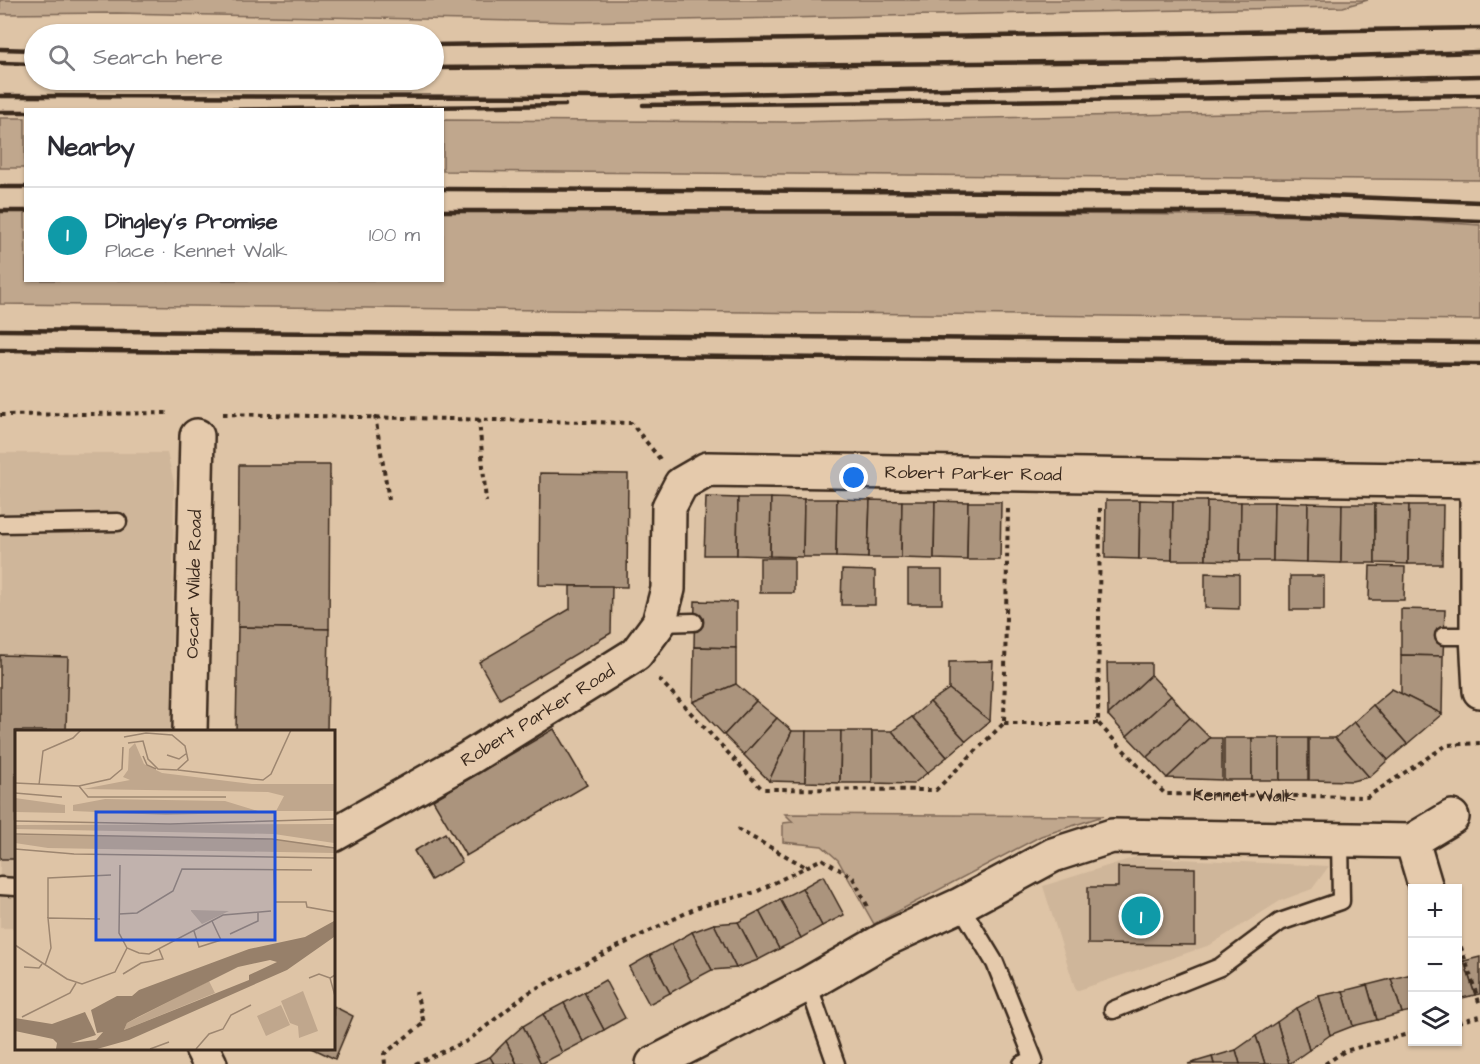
<!DOCTYPE html>
<meta charset="utf-8">
<style>
body{margin:0;font-family:"Architects Daughter",sans-serif;background:#f2f2f3;color:#2b2b33}
.controls{position:absolute;right:18px;bottom:18px;display:grid;overflow:hidden;border-radius:0px;box-shadow:0 2px 4px #0004}
.controls button{width:54px;height:54px;display:grid;place-items:center;padding:0;border:0;border-bottom:2px solid #e1e1e2;background:#fff;color:#2b2b33;font:30px sans-serif}
.you{position:absolute;left:854px;top:478px;width:21px;height:21px;margin:-15px;border:4px solid #fff;border-radius:50%;background:#1a73e8;box-shadow:0 0 0 9px #1a73e833}
.badge{display:grid;place-items:center;width:39px;height:39px;border-radius:50%;background:#2563eb;color:#fff;font-size:20px;font-weight:700}
.pin{position:absolute;translate:-50% -50%;border:3px solid #fff;box-shadow:0 2px 6px #0006}
.list{margin:0;padding:0;list-style:none}
h2{display:flex;justify-content:space-between;align-items:center;height:78px;margin:0;padding:0 24px;font-size:26px}
h2 small{font-size:20px;font-weight:400;color:#7c7c81}
.list li{display:grid;grid-template-columns:39px 1fr auto;gap:18px;align-items:center;box-sizing:border-box;height:96px;padding:0 24px;border-top:2px solid #e1e1e2}
.list b{display:block;font-size:22px;white-space:nowrap}
.list p{margin:0;font-size:20px;white-space:nowrap;color:#7c7c81}
.list em{font-size:20px;font-style:normal;color:#7c7c81}
.icon{flex:none;width:33px;height:33px;fill:none;stroke:currentColor;stroke-width:2;stroke-linecap:round;stroke-linejoin:round}
.map{position:relative;flex:none;width:1480px;height:1064px;overflow:hidden}
.search{position:absolute;background:#fff;box-shadow:0 2px 4px #0004;left:24px;top:24px;width:420px;height:66px;display:flex;align-items:center;gap:15px;box-sizing:border-box;padding:0 21px;border-radius:33px;color:#7c7c81;font-size:22px}
.panel{position:absolute;background:#fff;box-shadow:0 2px 4px #0004;left:24px;top:108px;width:420px;height:174px;border-radius:0px}
.map>svg:first-child{display:block}
.built{fill:#cfb69a}
.green{fill:#c0a78d;stroke:#7e6856;stroke-width:1.5}
.building{fill:#ab947d;stroke:#3b2a1e;stroke-width:1.5}
.lines{fill:none;stroke-linecap:round;stroke-linejoin:round}
.lane-casing{stroke:#3b2a1e;stroke-width:21}
.street-casing{stroke:#3b2a1e;stroke-width:38}
.path{stroke:#3b2a1e;stroke-width:4;stroke-dasharray:4.5 4.5;stroke-linecap:butt}
.lane{stroke:#e5caac;stroke-width:16}
.street{stroke:#e5caac;stroke-width:33}
.rail{stroke:#3b2a1e;stroke-width:4.5}
.labels{text-anchor:middle;stroke-width:6;stroke-linejoin:round;paint-order:stroke}
.street-label{font-size:18px;fill:#3b2a1e;stroke:#e5caac}
.inset-road{fill:none;stroke:#9d8670;stroke-width:1.5}
.view{fill:#1d4ed8;fill-opacity:0.15;stroke:#1d4ed8;stroke-width:3}
.inset-edge{fill:none;stroke:#3b2a1e;stroke-width:3}
</style>
<div class="map">
<svg width="1480" height="1064" viewBox="0 0 1480 1064">
<rect width="100%" height="100%" fill="#dec4a6"/>
<filter id="ink" filterUnits="userSpaceOnUse"><feTurbulence type="fractalNoise" baseFrequency=".0167" numOctaves="2"/><feDisplacementMap in="SourceGraphic" scale="12" xChannelSelector="R" yChannelSelector="G"/><feConvolveMatrix kernelMatrix="1 2 1 2 8 2 1 2 1" color-interpolation-filters="sRGB"/></filter>
<g filter="url(#ink)">
<g class="built">
<polygon points="0,453 167,453 174,482 171,731 16,731 16,928 0,928"/>
<polygon points="1136,857 1329,866 1312,889 1280,901 1210,945 1076,991 1043,886"/>
</g>
<g class="green">
<polygon points="0,0 1368,0 1343,7 574,22 117,13 0,14"/>
<polygon points="1480,108 1480,180 443,171 443,120 792,122"/>
<rect x="0" y="118" width="25" height="50"/>
<polygon points="0,210 25,210 26,280 442,280 443,210 1346,216 1480,225 1480,320 0,304"/>
<polygon points="785,814 1103,816 1041,836 874,924 838,860 822,846 783,842 783,823 793,822"/>
</g>
<g class="building">
<polygon points="239,465 330,465 329,629 238,627"/>
<polygon points="540,473 628,474 627,587 539,585"/>
<polygon points="706,497 738,498 737,555 704,555"/>
<polygon points="738,498 771,498 770,556 737,555"/>
<polygon points="771,498 804,499 803,557 770,556"/>
<polygon points="804,499 837,499 836,557 803,557"/>
<polygon points="837,499 870,500 868,558 836,557"/>
<polygon points="870,500 902,501 901,558 868,558"/>
<polygon points="1106,500 1140,500 1139,559 1105,558"/>
<polygon points="1140,500 1173,501 1172,560 1139,559"/>
<polygon points="902,501 935,501 934,559 901,558"/>
<polygon points="935,501 968,502 967,560 934,559"/>
<polygon points="1173,501 1207,501 1206,560 1172,560"/>
<polygon points="1207,501 1241,502 1240,561 1206,560"/>
<polygon points="968,502 1001,502 1000,560 967,560"/>
<polygon points="1241,502 1274,502 1273,561 1240,561"/>
<polygon points="1274,502 1308,503 1307,562 1273,561"/>
<polygon points="1308,503 1342,504 1341,563 1307,562"/>
<polygon points="1342,504 1375,504 1375,563 1341,563"/>
<polygon points="1375,504 1409,505 1408,564 1375,563"/>
<polygon points="1409,505 1443,505 1442,564 1408,564"/>
<rect x="760" y="558" width="34" height="35"/>
<polygon points="1370,566 1405,567 1404,600 1369,600"/>
<polygon points="842,570 875,571 875,605 841,605"/>
<rect x="908" y="570" width="34" height="34"/>
<polygon points="1205,573 1239,574 1239,609 1205,608"/>
<rect x="1290" y="576" width="34" height="34"/>
<polygon points="570,586 612,586 611,633 500,699 479,662 570,609"/>
<polygon points="695,601 736,602 736,648 694,647"/>
<polygon points="1401,609 1445,610 1443,656 1401,655"/>
<polygon points="238,627 329,629 327,731 236,731"/>
<polygon points="694,647 736,648 736,684 693,702"/>
<polygon points="0,655 68,657 66,731 16,731 16,859 0,859"/>
<polygon points="1401,655 1443,656 1442,714 1401,694"/>
<polygon points="993,661 990,721 949,689 949,662"/>
<polygon points="1107,663 1151,663 1151,675 1108,715"/>
<polygon points="1151,675 1171,696 1127,736 1108,715"/>
<polygon points="736,684 756,701 724,735 693,702"/>
<polygon points="949,689 990,721 966,741 930,702"/>
<polygon points="1392,689 1442,714 1407,744 1373,705"/>
<polygon points="1171,696 1190,718 1147,757 1127,736"/>
<polygon points="756,701 777,718 744,755 724,735"/>
<polygon points="930,702 966,741 947,757 912,717"/>
<polygon points="1373,705 1407,744 1388,760 1354,722"/>
<polygon points="912,717 947,757 927,773 892,731"/>
<polygon points="777,718 792,731 769,781 744,755"/>
<polygon points="1190,718 1210,738 1167,778 1147,757"/>
<polygon points="1354,722 1388,760 1369,777 1335,738"/>
<polygon points="554,729 587,785 466,856 433,800"/>
<polygon points="792,731 806,731 805,782 769,781"/>
<polygon points="806,731 841,731 840,783 805,782"/>
<polygon points="841,731 872,731 872,783 840,783"/>
<polygon points="872,731 892,731 927,773 913,784 872,783"/>
<polygon points="1210,738 1222,738 1222,780 1167,778"/>
<rect x="1224" y="738" width="28" height="42"/>
<rect x="1252" y="738" width="28" height="42"/>
<rect x="1280" y="738" width="28" height="42"/>
<polygon points="1309,738 1335,738 1369,777 1352,781 1309,780"/>
<polygon points="445,833 462,862 431,880 414,851"/>
<polygon points="1118,867 1195,868 1195,945 1088,944 1088,887 1118,887"/>
<polygon points="823,876 844,915 822,926 802,888"/>
<polygon points="802,888 822,926 801,938 780,899"/>
<polygon points="780,899 801,938 779,949 759,911"/>
<polygon points="759,911 779,949 758,960 738,922"/>
<polygon points="738,922 758,960 736,968 714,924"/>
<polygon points="714,924 736,968 712,970 692,932"/>
<polygon points="692,932 712,970 691,981 671,944"/>
<polygon points="671,944 691,981 670,993 650,955"/>
<polygon points="650,955 670,993 649,1004 629,967"/>
<polygon points="1480,957 1480,994 1475,995 1464,961"/>
<polygon points="1464,961 1475,995 1458,999 1458,963"/>
<polygon points="1412,974 1412,1011 1402,1013 1391,979"/>
<polygon points="1391,979 1402,1013 1377,1020 1367,985"/>
<polygon points="605,980 625,1018 604,1030 584,992"/>
<polygon points="1367,985 1377,1020 1353,1026 1343,991"/>
<polygon points="1343,991 1353,1026 1330,1035 1319,996"/>
<polygon points="584,992 604,1030 583,1042 564,1003"/>
<polygon points="1319,996 1330,1035 1309,1050 1297,1008"/>
<polygon points="564,1003 583,1042 562,1053 543,1014"/>
<polygon points="333,1006 353,1016 335,1059 312,1048 333,1048"/>
<polygon points="1297,1008 1309,1050 1289,1064 1277,1022"/>
<polygon points="543,1014 562,1053 541,1064 523,1026"/>
<polygon points="1277,1022 1289,1064 1265,1064 1256,1036"/>
<polygon points="523,1026 541,1064 517,1064 506,1041"/>
<polygon points="1256,1036 1265,1064 1240,1064 1236,1050"/>
<polygon points="506,1041 517,1064 494,1064 490,1057"/>
<polygon points="1236,1050 1240,1064 1214,1064 1212,1057"/>
<polygon points="490,1057 494,1064 473,1064"/>
<polygon points="1212,1057 1214,1064 1188,1064"/>
</g>
<g class="lines">
<g class="lane-casing">
<g id="lane">
<polyline points="0,524 118,522"/>
<polyline points="659,623 694,622"/>
<polyline points="1444,636 1477,636"/>
<polyline points="0,886 16,887"/>
<polyline points="960,905 995,963 1034,1060 1022,1064"/>
<polyline points="808,984 836,1064"/>
<polyline points="1113,1010 1220,967 1280,922 1341,901 1340,839"/>
</g>
</g>
<g class="street-casing">
<g id="street">
<polyline points="1477,481 1477,636 1480,691"/>
<path id="s2" d="M190,731L197,436"/>
<path id="s3" d="M333,835L469,758L636,654L659,623L668,589L669,507L681,484L707,469L1480,481"/>
<polyline points="1412,841 1426,888"/>
<polyline points="202,1048 210,1064"/>
<polyline points="653,1064 808,984 884,940 960,905 1053,855 1112,836 1412,841 1452,817"/>
</g>
</g>
<g class="path">
<polyline points="223,414 631,423 660,459"/>
<polyline points="0,415 170,413"/>
<polyline points="375,416 389,500"/>
<polyline points="479,419 486,502"/>
<path id="s1" d="M1100,508L1098,723L1165,794L1367,797L1447,745L1480,743"/>
<polyline points="659,679 762,789 936,790 1004,723 1008,509"/>
<polyline points="1004,723 1098,723"/>
<polyline points="737,829 806,867"/>
<polyline points="1458,938 1480,1005"/>
<polyline points="1458,1022 1480,1016"/>
<polyline points="385,1064 384,1054 424,1023 416,992"/>
<polyline points="415,1064 469,1040 528,993 607,952 698,907 756,892 822,859 853,878 869,909"/>
<polyline points="1325,1064 1345,1051 1412,1033"/>
</g>
<use href="#lane" class="lane"/>
<use href="#street" class="street"/>
<g class="rail">
<polyline points="434,45 1480,28"/>
<polyline points="0,49 34,50"/>
<polyline points="0,63 34,64"/>
<polyline points="434,68 1174,61 1480,52"/>
<polyline points="0,96 607,97 1480,76"/>
<polyline points="643,105 1480,95"/>
<polyline points="211,110 565,105"/>
<polyline points="0,112 26,112"/>
<polyline points="0,187 26,187"/>
<polyline points="442,189 1252,193 1480,202"/>
<polyline points="0,211 26,211"/>
<polyline points="442,211 1245,212 1480,221"/>
<polyline points="0,330 1480,343"/>
<polyline points="0,350 1480,364"/>
</g>
</g>
</g>
<g class="labels">
<g class="street-label">
<text dy="6" stroke="none"><textPath href="#s3" startOffset="831">Robert Parker Road</textPath></text>
<text dy="6" stroke="none"><textPath href="#s2" startOffset="147">Oscar Wilde Road</textPath></text>
<text dy="6" stroke="none"><textPath href="#s3" startOffset="237">Robert Parker Road</textPath></text>
<text dy="6" stroke="none"><textPath href="#s1" startOffset="392">Kennet Walk</textPath></text>
</g>
</g>
<g transform="translate(15 730)">
<rect width="320" height="320" fill="#dec4a6"/>
<path d="M120,13L129,34L147,43L237,54H319V81H261L269,66L253,62L68,59L115,50L108,47L113,40L114,19ZM0,68L50,75V83L0,82ZM90,69L210,71L246,82L151,85L58,81V75ZM319,94V113L259,104L0,99V95ZM0,105L244,108L306,115L319,118V123L33,118L0,113ZM176,181V180L214,181L187,194ZM194,251L200,263L109,300L112,293L124,287ZM288,261L303,301L284,308L283,296L275,293L266,271ZM266,275L275,295L251,306L242,286Z" fill="#c0a78d"/>
<path d="M319,191V207L272,240L114,310L82,319H41L42,313L38,309L0,301V288L37,294L70,282L81,305L56,313L81,310L88,302L82,303L76,280L102,266H117L124,260L234,219L290,207ZM255,230L262,232L234,245V250L109,300L112,293L123,287L223,237Z" fill="#97806a" fill-rule="evenodd"/>
<path class="inset-road" d="M109,7L131,3L157,5L170,16L173,30L162,40L143,39L133,29L128,11L113,13M152,25L164,29L172,23M128,26L132,35L141,39M163,40L248,50L256,44L276,0M0,53L64,56L95,49L107,39L108,17M24,55L28,21L58,8L66,0M64,56L73,67H211M0,63L47,67M0,91L155,94L320,89M0,104L257,109L320,118M0,119L59,124L320,128M105,135L104,203L112,218L124,223L134,224L208,185L256,181M259,140L260,172H291L292,177L320,182M104,184L122,183L158,161L167,139L297,140M33,188V148L96,145M179,201L184,217L206,210L197,191M215,204L243,191V183M0,215L52,249L67,254L100,242L112,218M30,235L36,218L33,188L85,189M9,237L24,238L27,234M108,244L126,233L148,229L144,219M320,245L315,248L320,266M294,248L304,244L315,248M7,287L55,263L61,253M135,319L154,312M181,319L194,304L208,299L216,285L236,275"/>
<path class="view" d="M81,82H260V210H81Z"/>
<rect width="320" height="320" class="inset-edge"/>
</g>
</svg>
<div class="controls">
<button>+</button>
<button>−</button>
<button><svg class="icon" aria-label="layers" viewBox="0 0 24 24"><path d="M12 4l9 5-9 5-9-5zM3 14l9 5 9-5"/></svg></button>
</div>
<div class="you"></div>
<div class="pin badge" style="left:1141px;top:916px;background:#0f9aa8">1</div>
<div class="search"><svg class="icon" aria-label="search" viewBox="0 0 24 24"><circle cx="10" cy="10" r="6"/><path d="M15 15l6 6"/></svg>Search here</div>
<section class="panel">
<h2>Nearby<small></small></h2>
<ul class="list">
<li><span class="badge" style="background:#0f9aa8">1</span><div><b>Dingley's Promise</b><p>Place · Kennet Walk</p></div><em>100 m</em></li>
</ul>
</section>
</div>
